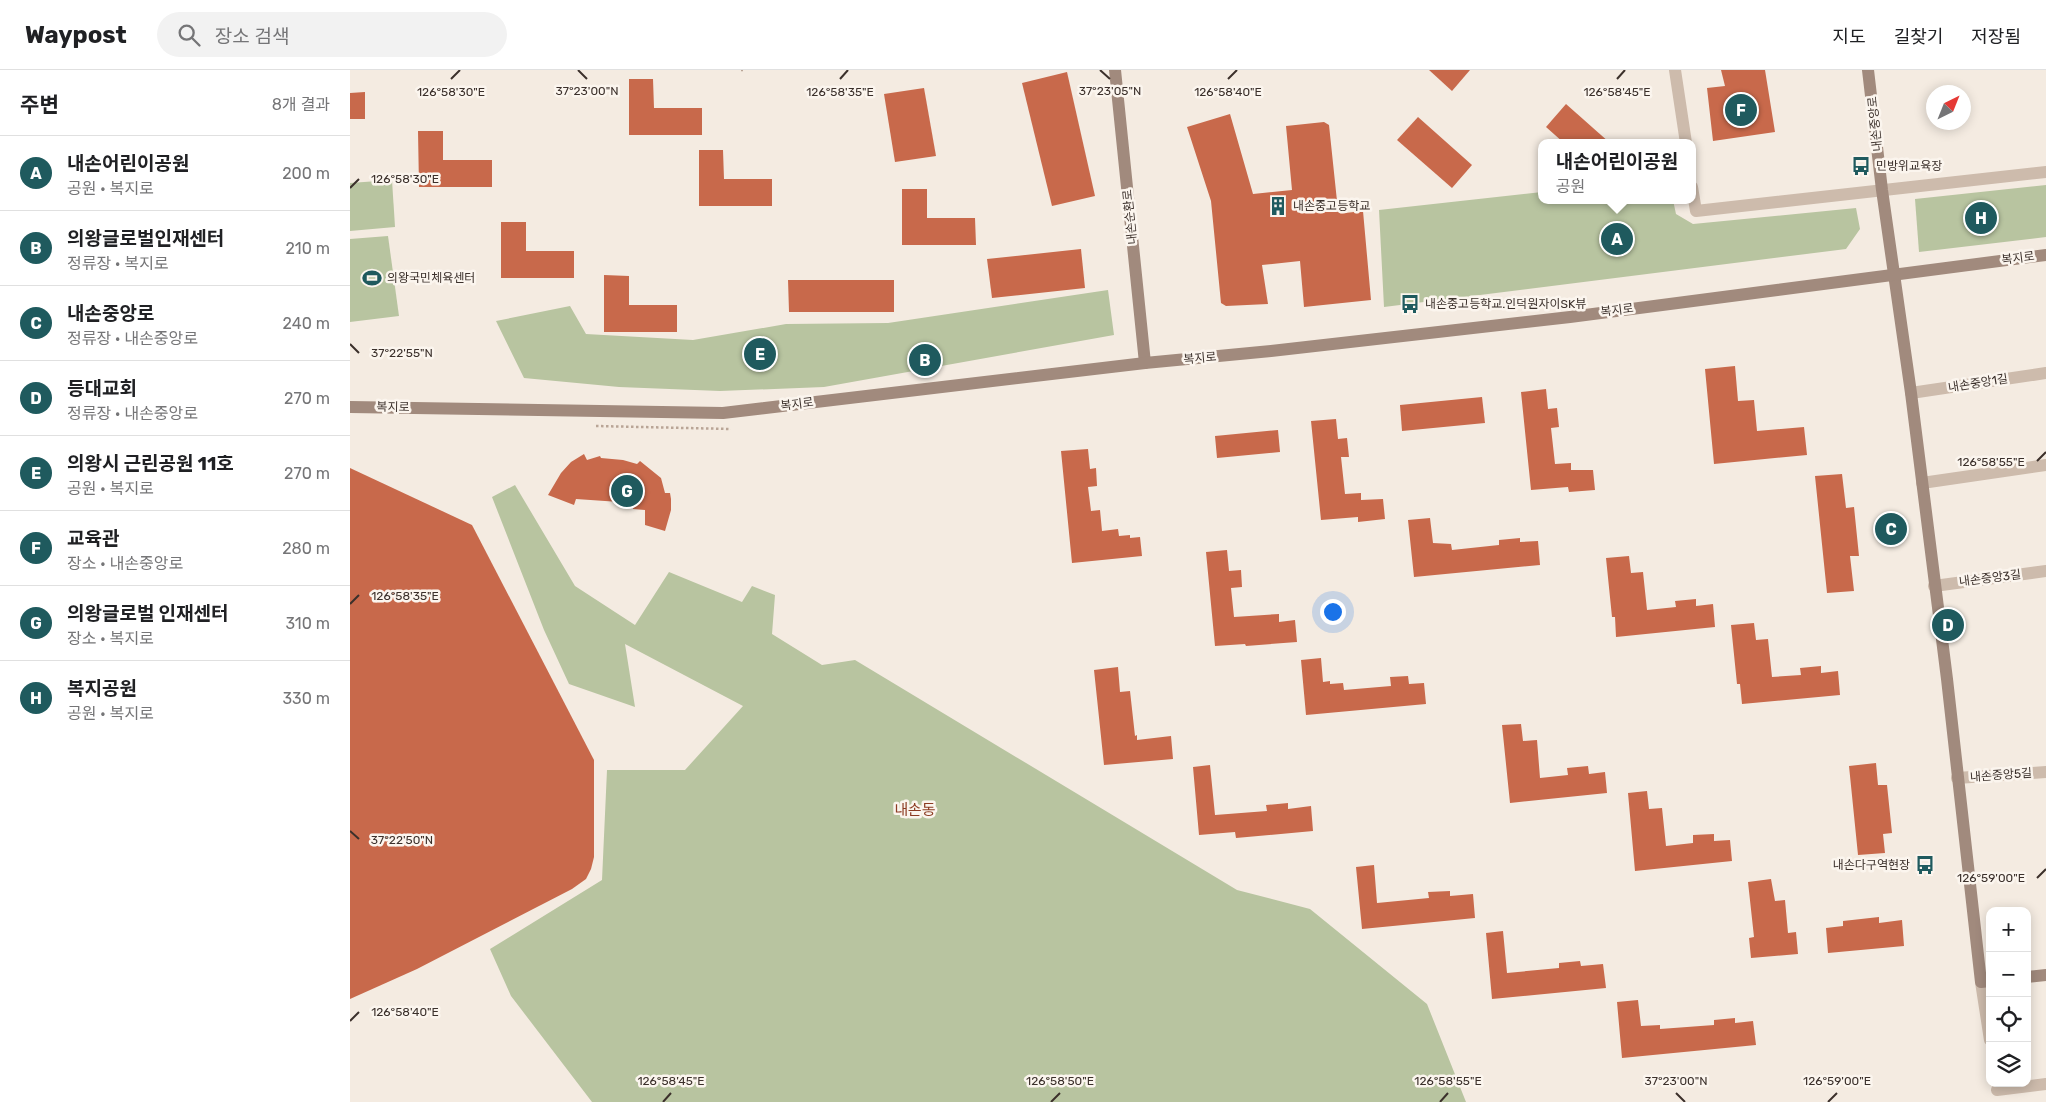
<!DOCTYPE html>
<html lang="ko">
<meta charset="utf-8">
<style>
body{margin:0;font-family:Rubik,"Noto Sans KR",sans-serif;background:#f2f2f2;color:#202124}
.controls{position:absolute;right:15px;bottom:15px;display:grid;overflow:hidden;border-radius:10px;box-shadow:0 2px 12px #0003}
.controls button{width:45px;height:45px;display:grid;place-items:center;padding:0;border:0;border-bottom:1px solid #e0e0e0;background:#fff;color:#202124;font:25px sans-serif}
.compass{position:absolute;left:1576px;top:15px;width:45px;height:45px;border-radius:50%;background:#fff;box-shadow:0 2px 12px #0003;rotate:43deg}
.you{position:absolute;left:982px;top:541px;width:18px;height:18px;margin:-12px;border:4px solid #fff;border-radius:50%;background:#1a73e8;box-shadow:0 0 0 8px #1a73e833}
.badge{display:grid;place-items:center;width:32px;height:32px;border-radius:50%;background:#1f5a5e;color:#fff;font-size:16px;font-weight:700}
.pin{position:absolute;translate:-50% -50%;border:2px solid #fff;box-shadow:0 1px 5px #0006}
.popup{position:absolute;left:1188px;top:69px;width:158px;height:65px;box-sizing:border-box;display:grid;place-content:center;border-radius:10px;background:#fff;filter:drop-shadow(0 1px 4px #0005);font-size:16px;white-space:nowrap;color:#757577}
.popup b{font-size:19px;color:#202124}
.popup::after{content:'';position:absolute;left:50%;top:100%;margin-left:-10px;border:10px solid transparent;border-top-color:#fff}
.list{margin:0;padding:0;list-style:none}
h2{display:flex;justify-content:space-between;align-items:center;height:65px;margin:0;padding:0 20px;font-size:21px}
h2 small{font-size:16px;font-weight:400;color:#757577}
.list li{display:grid;grid-template-columns:32px 1fr auto;gap:15px;align-items:center;box-sizing:border-box;height:75px;padding:0 20px;border-top:1px solid #e0e0e0}
.list b{display:block;font-size:19px;white-space:nowrap}
.list p{margin:0;font-size:16px;white-space:nowrap;color:#757577}
.list em{font-size:16px;font-style:normal;color:#757577}
.icon{flex:none;width:28px;height:28px;fill:none;stroke:currentColor;stroke-width:2;stroke-linecap:round;stroke-linejoin:round}
.map{position:relative;flex:none;width:1696px;height:1032px;overflow:hidden}
header{display:flex;align-items:center;gap:30px;box-sizing:border-box;height:70px;padding:0 25px;background:#fff;border-bottom:1px solid #e0e0e0}
header strong{font-size:24px}
nav{display:flex;gap:28px;margin-inline-start:auto;font-size:18px}
.search{width:350px;height:45px;background:#f2f2f2;display:flex;align-items:center;gap:12px;box-sizing:border-box;padding:0 18px;border-radius:28px;color:#757577;font-size:19px}
main{display:flex}
aside{flex:1;background:#fff}
.map>svg:first-child{display:block}
.green{fill:#b8c4a0}
.building{fill:#c8694b}
.lines{fill:none;stroke-linecap:round;stroke-linejoin:round}
.path{stroke:#b9a596;stroke-width:2.5;stroke-dasharray:2.5 2.5;stroke-linecap:butt}
.street{stroke:#cdbbac;stroke-width:12}
.secondary{stroke:#a18a7d;stroke-width:12}
.ticks{fill:none;stroke:#3b302b;stroke-width:2}
.labels{text-anchor:middle;stroke-width:5;stroke-linejoin:round;paint-order:stroke}
.street-label{font-size:12px;fill:#3b302b;stroke:#fbf5ee}
.poi-label{font-size:12px;fill:#3b302b;stroke:#fbf5ee;text-anchor:start}
.quarter-label{font-size:15px;fill:#8c3b22;stroke:#fbf5ee}
.ticks-label{font-size:12px;text-anchor:middle;fill:#3b302b;stroke:#fbf5ee;stroke-width:5;stroke-linejoin:round;paint-order:stroke}
</style>
<header>
<strong>Waypost</strong>
<div class="search"><svg class="icon" aria-label="search" viewBox="0 0 24 24"><circle cx="10" cy="10" r="6"/><path d="M15 15l6 6"/></svg>장소 검색</div>
<nav><a>지도</a><a>길찾기</a><a>저장됨</a></nav>
</header>
<main>
<aside>
<h2>주변<small>8개 결과</small></h2>
<ul class="list">
<li><span class="badge">A</span><div><b>내손어린이공원</b><p>공원 · 복지로</p></div><em>200 m</em></li>
<li><span class="badge">B</span><div><b>의왕글로벌인재센터</b><p>정류장 · 복지로</p></div><em>210 m</em></li>
<li><span class="badge">C</span><div><b>내손중앙로</b><p>정류장 · 내손중앙로</p></div><em>240 m</em></li>
<li><span class="badge">D</span><div><b>등대교회</b><p>정류장 · 내손중앙로</p></div><em>270 m</em></li>
<li><span class="badge">E</span><div><b>의왕시 근린공원 11호</b><p>공원 · 복지로</p></div><em>270 m</em></li>
<li><span class="badge">F</span><div><b>교육관</b><p>장소 · 내손중앙로</p></div><em>280 m</em></li>
<li><span class="badge">G</span><div><b>의왕글로벌 인재센터</b><p>장소 · 복지로</p></div><em>310 m</em></li>
<li><span class="badge">H</span><div><b>복지공원</b><p>공원 · 복지로</p></div><em>330 m</em></li>
</ul>
</aside>
<div class="map">
<svg width="1696" height="1032" viewBox="0 0 1696 1032">
<rect width="100%" height="100%" fill="#f4ebe1"/>
<g class="green">
<polygon points="42,110 45,157 0,161 0,113"/>
<polygon points="1696,115 1696,167 1569,182 1565,129"/>
<polygon points="1192,122 1192,130 1323,130 1326,144 1343,154 1506,138 1510,159 1496,179 1034,237 1029,140"/>
<polygon points="38,166 49,246 0,252 0,169"/>
<polygon points="758,220 764,265 474,317 370,321 269,317 174,308 146,251 220,236 236,264 343,270 436,254 538,253"/>
<polygon points="165,415 225,516 285,555 319,502 392,532 402,516 425,525 422,564 472,595 505,590 887,820 960,839 1077,934 1116,1032 242,1032 161,926 140,879 252,810 257,700 335,700 393,636 275,574 285,637 219,614 194,560 142,427"/>
</g>
<g class="building">
<polygon points="1079,0 1120,0 1102,21"/>
<polygon points="1371,0 1415,0 1425,62 1363,71 1357,18 1375,16"/>
<polygon points="717,2 745,126 702,136 672,13"/>
<polygon points="279,9 303,9 304,38 352,38 352,65 279,65"/>
<polygon points="574,18 586,86 545,92 534,24"/>
<polygon points="15,22 15,49 0,49 0,23"/>
<polygon points="1216,34 1260,73 1214,73 1196,57"/>
<polygon points="880,44 903,124 942,120 936,56 974,52 979,55 987,131 994,130 995,143 1013,141 1021,230 954,237 950,191 912,195 918,234 876,236 871,233 861,131 837,57"/>
<polygon points="1068,47 1122,95 1102,118 1047,70"/>
<polygon points="68,61 93,61 93,90 142,90 142,117 69,117"/>
<polygon points="349,80 373,80 374,109 422,109 422,136 349,136"/>
<polygon points="552,119 577,119 577,148 625,148 626,175 552,175"/>
<polygon points="151,152 176,152 176,181 224,181 224,208 151,208"/>
<polygon points="731,179 735,218 642,228 637,189"/>
<polygon points="254,205 279,206 279,235 327,235 327,262 254,262"/>
<polygon points="438,210 544,210 544,242 439,242"/>
<polygon points="1385,296 1388,331 1404,330 1407,361 1454,357 1457,385 1364,394 1355,299"/>
<polygon points="1196,319 1198,339 1207,338 1209,357 1201,358 1205,394 1221,393 1221,400 1243,400 1245,420 1219,422 1218,417 1181,420 1171,322"/>
<polygon points="1132,327 1135,353 1052,361 1050,335"/>
<polygon points="986,349 988,369 997,368 999,387 991,387 995,424 1011,423 1011,430 1033,429 1035,449 1008,452 1008,447 971,450 961,351"/>
<polygon points="928,360 930,382 867,388 865,366"/>
<polygon points="738,379 740,399 746,398 747,416 738,417 741,441 750,440 752,461 768,459 769,466 780,465 780,468 790,467 792,486 722,493 711,381"/>
<polygon points="234,384 237,390 250,386 251,388 273,390 287,394 290,391 311,408 315,423 320,423 321,429 321,440 315,461 295,455 295,440 283,439 284,433 226,429 224,435 198,425 211,403 221,392"/>
<polygon points="0,398 122,455 244,690 244,787 241,799 236,809 222,819 67,899 0,929"/>
<polygon points="1492,404 1496,438 1504,437 1509,486 1500,486 1504,521 1477,523 1465,406"/>
<polygon points="1080,448 1083,473 1101,474 1102,480 1149,475 1149,470 1170,468 1170,472 1188,471 1190,495 1064,507 1058,450"/>
<polygon points="877,480 879,501 891,500 892,517 881,518 884,547 929,544 929,552 945,550 947,572 896,576 895,574 865,576 856,482"/>
<polygon points="1279,486 1281,503 1293,502 1297,540 1326,537 1325,531 1346,529 1346,536 1363,534 1365,557 1266,567 1265,547 1262,547 1256,488"/>
<polygon points="1404,553 1406,570 1418,569 1422,607 1451,605 1450,598 1471,596 1471,603 1488,601 1490,625 1392,634 1390,614 1387,614 1381,555"/>
<polygon points="971,588 973,612 980,611 980,614 993,613 994,620 1041,616 1040,607 1058,606 1059,614 1074,613 1076,634 956,645 951,590"/>
<polygon points="768,597 770,622 780,621 785,666 787,665 787,670 821,666 823,689 754,695 744,600"/>
<polygon points="1171,654 1173,671 1187,670 1190,708 1218,705 1217,698 1238,696 1239,704 1255,702 1257,723 1160,733 1152,655"/>
<polygon points="1526,693 1528,715 1537,715 1542,763 1533,764 1535,783 1508,785 1499,696"/>
<polygon points="860,695 865,745 917,741 916,735 938,733 938,739 961,736 963,761 886,768 885,762 849,765 843,697"/>
<polygon points="1297,721 1299,739 1312,738 1316,776 1343,773 1343,765 1364,764 1364,771 1380,770 1382,791 1285,801 1278,723"/>
<polygon points="1024,795 1027,833 1079,828 1078,822 1100,821 1100,826 1123,824 1125,848 1012,859 1006,797"/>
<polygon points="1421,809 1425,831 1435,830 1438,863 1446,862 1448,884 1401,888 1399,868 1404,867 1398,812"/>
<polygon points="1529,847 1529,853 1552,850 1554,876 1478,883 1476,858 1493,856 1493,851"/>
<polygon points="1153,861 1157,903 1209,898 1209,893 1230,891 1231,896 1253,894 1256,918 1142,929 1136,863"/>
<polygon points="1288,930 1291,956 1310,955 1310,959 1364,955 1364,950 1385,948 1385,953 1403,951 1406,975 1272,988 1267,932"/>
</g>
<g class="lines">
<g class="path">
<polyline points="391,0 393,0"/>
<polyline points="246,356 381,359"/>
</g>
<g class="street">
<polyline points="1325,0 1336,73"/>
<polyline points="1342,117 1346,141 1696,102"/>
<polyline points="1561,323 1696,303"/>
<polyline points="1572,413 1696,395"/>
<polyline points="1584,516 1696,501"/>
<polyline points="1607,708 1696,702"/>
<polyline points="1631,912 1640,970"/>
<polyline points="1647,1020 1696,1014"/>
</g>
<g class="secondary">
<polyline points="765,0 795,293"/>
<polyline points="1518,0 1532,120 1561,323 1597,609 1631,912 1640,911"/>
<polyline points="0,337 373,343 795,293 921,281 1220,247 1696,185"/>
<polyline points="1677,907 1696,905"/>
</g>
</g>
<path class="ticks" d="M228,0L237,9M750,0L760,9M101,9L110,0M490,9L498,0M878,9L887,0M1267,9L1275,0M0,118L9,109M0,274L9,283M1687,391L1696,382M0,534L9,525M0,761L9,769M1687,808L1696,799M0,951L9,942M1326,1023L1335,1032M313,1032L321,1023M701,1032L710,1023M1090,1032L1098,1023M1478,1032L1487,1023"/>
<defs>
<g id="bus-bare" transform="scale(1.5)"><path d="M-5-6H5V4H4V6H2V4H-2V6H-4V4H-5ZM-3.5-4V0h7V-4ZM-3.5 1.2v1.5H-2V1.2ZM2 1.2v1.5H3.5V1.2Z" fill="#1f5a5e" stroke="#fbf5ee" stroke-width="2.5" paint-order="stroke"/></g>
<g id="building-bare" transform="scale(1.5)"><path d="M-4-6H4V6H1V3H-1V6H-4ZM-2.5-4.3h1.7v1.8h-1.7ZM.8-4.3h1.7v1.8H.8ZM-2.5-1h1.7V.8h-1.7ZM.8-1h1.7V.8H.8Z" fill="#1f5a5e" stroke="#fbf5ee" stroke-width="2.5" paint-order="stroke"/></g>
<g id="stadium-bare" transform="scale(1.5)"><path d="M0-5a6.5 5 0 1 0 0 10a6.5 5 0 1 0 0-10ZM-3.5-1.8h7v3.6h-7Z" fill="#1f5a5e" stroke="#fbf5ee" stroke-width="2.5" paint-order="stroke"/></g>
</defs>
<g fill-rule="evenodd">
<use href="#bus-bare" x="1511" y="96"/>
<use href="#building-bare" x="928" y="136"/>
<use href="#stadium-bare" x="22" y="208"/>
<use href="#bus-bare" x="1060" y="234"/>
<use href="#bus-bare" x="1575" y="795"/>
</g>
<g class="labels">
<g class="street-label">
<text transform="translate(1525 54) rotate(-96)" y="4">내손중앙로</text>
<text transform="translate(780 147) rotate(-96)" y="4">내손순환로</text>
<text transform="translate(1668 188) rotate(-7)" y="4">복지로</text>
<text transform="translate(1267 240) rotate(-7)" y="4">복지로</text>
<text transform="translate(850 288) rotate(-5)" y="4">복지로</text>
<text transform="translate(1628 313) rotate(-9)" y="4">내손중앙1길</text>
<text transform="translate(447 334) rotate(-7)" y="4">복지로</text>
<text transform="translate(43 337) rotate(1)" y="4">복지로</text>
<text transform="translate(1640 508) rotate(-7)" y="4">내손중앙3길</text>
<text transform="translate(1651 705) rotate(-4)" y="4">내손중앙5길</text>
</g>
<g class="poi-label">
<text x="1526" y="100">민방위교육장</text>
<text x="943" y="140">내손중고등학교</text>
<text x="37" y="212">의왕국민체육센터</text>
<text x="1075" y="238">내손중고등학교.인덕원자이SK뷰</text>
<text x="1560" y="799" text-anchor="end">내손다구역현장</text>
</g>
<g class="quarter-label">
<text x="565" y="745">내손동</text>
</g>
</g>
<g class="ticks-label">
<text x="237" y="25">37°23'00"N</text>
<text x="760" y="25">37°23'05"N</text>
<text x="490" y="26">126°58'35"E</text>
<text x="878" y="26">126°58'40"E</text>
<text x="101" y="26">126°58'30"E</text>
<text x="1267" y="26">126°58'45"E</text>
<text x="55" y="113">126°58'30"E</text>
<text x="52" y="287">37°22'55"N</text>
<text x="1641" y="396">126°58'55"E</text>
<text x="55" y="530">126°58'35"E</text>
<text x="52" y="774">37°22'50"N</text>
<text x="1641" y="812">126°59'00"E</text>
<text x="55" y="946">126°58'40"E</text>
<text x="321" y="1015">126°58'45"E</text>
<text x="710" y="1015">126°58'50"E</text>
<text x="1098" y="1015">126°58'55"E</text>
<text x="1487" y="1015">126°59'00"E</text>
<text x="1326" y="1015">37°23'00"N</text>
</g>
</svg>
<div class="controls">
<button>+</button>
<button>−</button>
<button><svg class="icon" aria-label="locate" viewBox="0 0 24 24"><circle cx="12" cy="12" r="6"/><path d="M12 2v4M12 18v4M2 12h4M18 12h4"/></svg></button>
<button><svg class="icon" aria-label="layers" viewBox="0 0 24 24"><path d="M12 4l9 5-9 5-9-5zM3 14l9 5 9-5"/></svg></button>
</div>
<svg class="compass" viewBox="-18 -18 36 36"><path d="M0-13l5 13h-10z" fill="#e53935"/><path d="M0 13l5-13h-10z" fill="#757577"/></svg>
<div class="you"></div>
<div class="pin badge" style="left:1267px;top:169px">A</div>
<div class="popup"><b>내손어린이공원</b>공원</div>
<div class="pin badge" style="left:575px;top:290px">B</div>
<div class="pin badge" style="left:1541px;top:459px">C</div>
<div class="pin badge" style="left:1598px;top:555px">D</div>
<div class="pin badge" style="left:410px;top:284px">E</div>
<div class="pin badge" style="left:1391px;top:40px">F</div>
<div class="pin badge" style="left:277px;top:421px">G</div>
<div class="pin badge" style="left:1631px;top:148px">H</div>
</div>
</main>
